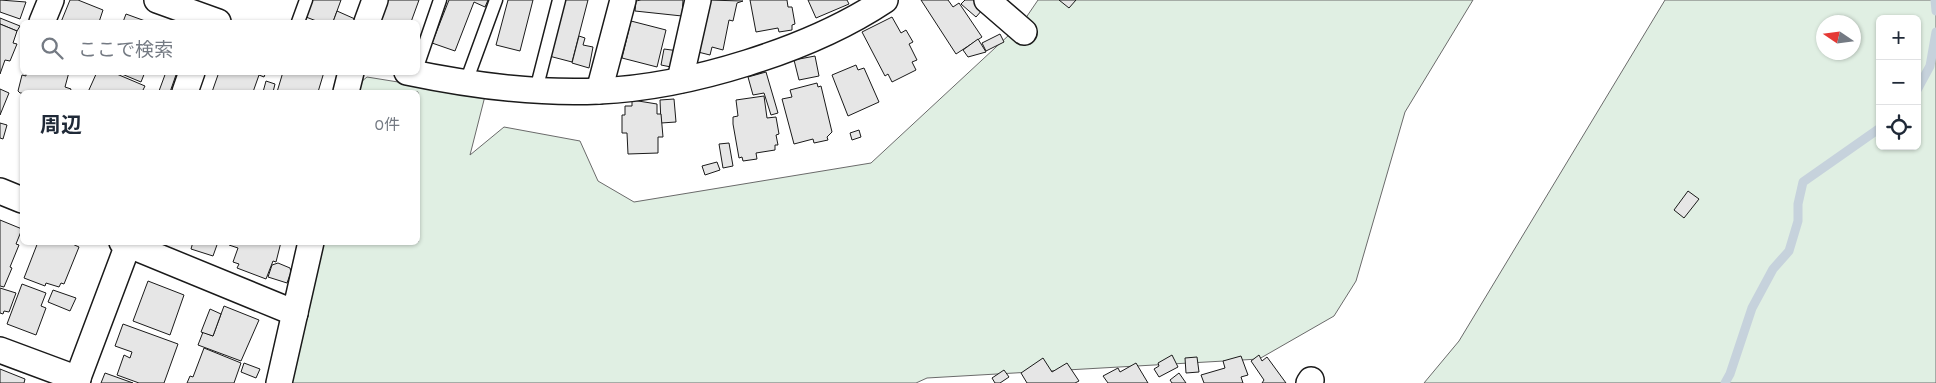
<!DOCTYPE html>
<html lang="ja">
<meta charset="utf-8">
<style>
body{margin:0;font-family:Karla,"Noto Sans JP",sans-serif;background:#f2f2f3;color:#1f2937}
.controls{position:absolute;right:15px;top:15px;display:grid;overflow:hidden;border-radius:8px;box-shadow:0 1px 4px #0004}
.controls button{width:45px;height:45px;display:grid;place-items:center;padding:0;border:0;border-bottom:1px solid #e0e1e3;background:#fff;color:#1f2937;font:25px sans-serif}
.compass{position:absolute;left:1816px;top:15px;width:45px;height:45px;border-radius:50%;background:#fff;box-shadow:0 1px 4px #0004;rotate:283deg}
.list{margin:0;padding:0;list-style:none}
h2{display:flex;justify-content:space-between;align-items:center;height:65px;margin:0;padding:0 20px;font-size:21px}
h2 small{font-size:16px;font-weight:400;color:#747a83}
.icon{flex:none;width:28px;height:28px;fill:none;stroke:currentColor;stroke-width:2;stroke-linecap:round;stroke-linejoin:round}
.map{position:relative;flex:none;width:1936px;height:383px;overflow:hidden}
.search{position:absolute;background:#fff;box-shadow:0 1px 4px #0004;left:20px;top:20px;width:400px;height:55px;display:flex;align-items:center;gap:12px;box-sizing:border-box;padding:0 18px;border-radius:8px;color:#747a83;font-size:19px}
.panel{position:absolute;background:#fff;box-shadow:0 1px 4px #0004;left:20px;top:90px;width:400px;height:155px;border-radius:8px}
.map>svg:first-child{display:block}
.green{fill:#e0efe3;stroke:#6a6a6a;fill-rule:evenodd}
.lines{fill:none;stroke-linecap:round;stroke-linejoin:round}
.stream{stroke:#c6d2dc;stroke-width:9}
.building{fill:#e6e6e6;stroke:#1a1a1a}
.service-casing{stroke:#1a1a1a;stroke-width:15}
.minor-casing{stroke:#1a1a1a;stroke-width:28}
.service{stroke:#fff;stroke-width:12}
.minor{stroke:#fff;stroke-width:25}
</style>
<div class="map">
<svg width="1936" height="383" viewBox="0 0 1936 383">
<rect width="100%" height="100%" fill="#fff"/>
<g class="green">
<polygon points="1038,0 1473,0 1405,112 1356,281 1334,316 1259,359 927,378 916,383 287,383 320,243 418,242 418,92 354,92 356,86 367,77 485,96 470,155 504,127 580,141 598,181 634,202 871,163 1023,22"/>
<path d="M1665,0H1936V383H1424L1459,341ZM1880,19H1917V146H1880ZM1824,22H1854V52H1824Z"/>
</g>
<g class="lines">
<g class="stream">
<polyline points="1935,0 1936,11"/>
<polyline points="1917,90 1930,66 1936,32"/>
<polyline points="1725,383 1730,374 1752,308 1773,269 1789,251 1798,221 1798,204 1803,182 1880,128"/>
</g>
</g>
<g class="building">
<polygon points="0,0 26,2 20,19 0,12"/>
<polygon points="70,0 78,0 103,10 99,22 61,22"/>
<polygon points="312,0 341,0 333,22 319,22 306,17"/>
<polygon points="387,0 419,0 411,22 379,22"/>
<polygon points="449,0 488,0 485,7 474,2 455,51 432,43"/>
<polygon points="508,0 533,0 520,51 496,45"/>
<polygon points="564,0 588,0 572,62 549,56"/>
<polygon points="641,0 683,0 682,16 635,11 636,1"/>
<polygon points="707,0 743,1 737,3 733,21 729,20 723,50 712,47 710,55 698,52"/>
<polygon points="750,0 787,0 788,7 792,7 795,24 792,25 792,30 779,32 778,28 756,32"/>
<polygon points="808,0 847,0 849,4 816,18"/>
<polygon points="921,0 948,0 953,7 959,3 982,37 956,54"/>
<polygon points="965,0 973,0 983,9 976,17 961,4"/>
<polygon points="1059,0 1076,0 1069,8"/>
<polygon points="337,11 355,19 354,22 333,22"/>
<polygon points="126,14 148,22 123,22"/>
<polygon points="892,17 901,33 906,30 913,42 909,44 917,60 912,62 916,70 892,82 888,74 885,76 862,32"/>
<polygon points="0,18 20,26 17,31 0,24"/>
<polygon points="631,21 666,30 657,67 622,58"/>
<polygon points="0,24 17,31 13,43 17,44 10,61 5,60 0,74"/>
<polygon points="1000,34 1004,42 986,51 982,43"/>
<polygon points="579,36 585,38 583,45 593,47 589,68 572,63"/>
<polygon points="978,39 986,52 968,57 963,50"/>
<polygon points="664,49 679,51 676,68 661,65"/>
<polygon points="815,56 819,76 799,80 794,60"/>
<polygon points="856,65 858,70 864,68 879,102 848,116 832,75"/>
<polygon points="26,72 69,72 65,87 71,89 70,92 20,93 18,91 22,75 26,76"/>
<polygon points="97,72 112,72 145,86 142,92 88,92"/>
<polygon points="117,72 145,72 141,82"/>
<polygon points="166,72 177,72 170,92 159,91"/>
<polygon points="219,72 266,72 264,77 259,75 253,92 212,92"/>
<polygon points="283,72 324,72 318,92 277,92"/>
<polygon points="766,72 778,113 771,115 764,93 753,95 748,77"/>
<polygon points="266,81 275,84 273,92 263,92"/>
<polygon points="817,83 818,87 821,86 832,132 827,137 828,140 814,143 813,139 794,144 782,99 792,97 790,90"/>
<polygon points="0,89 9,93 0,115"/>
<polygon points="764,96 767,118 776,117 779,134 776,135 778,145 775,145 775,150 756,153 757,159 743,161 742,157 739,158 733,124 733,117 738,116 736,100"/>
<polygon points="674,99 676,122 661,123 660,100"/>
<polygon points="632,100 657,104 657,114 661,114 663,137 658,137 658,153 628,154 627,133 622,133 622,115 625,115 625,106 632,106"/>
<polygon points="0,123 7,125 3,139 0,138"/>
<polygon points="859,130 861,137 852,140 850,133"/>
<polygon points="729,143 733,166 723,168 719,144"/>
<polygon points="717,162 720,170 705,175 702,166"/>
<polygon points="1688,191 1699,199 1684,218 1674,210"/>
<polygon points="0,220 22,229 16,244 19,245 10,267 12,268 4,287 0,286"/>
<polygon points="38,242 68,242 79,247 64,284 61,283 59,287 46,283 45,286 24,278"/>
<polygon points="193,242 218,242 213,256 191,249"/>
<polygon points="230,242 281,242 276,262 273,261 266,279 237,268 239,264 233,262 238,248 229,245"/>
<polygon points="278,263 290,268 291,272 287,283 268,277 272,265"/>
<polygon points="148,281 184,295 170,335 133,321"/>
<polygon points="22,284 46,293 41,306 46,308 36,335 7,324"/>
<polygon points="0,288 16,293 9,312 4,311 3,314 0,313"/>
<polygon points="53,290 76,298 70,311 48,302"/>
<polygon points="224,306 259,320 241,361 198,345 203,332 213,336"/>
<polygon points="210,309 221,314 213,336 201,332"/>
<polygon points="123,324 178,344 164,383 139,383 117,375 124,355 130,358 132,352 115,346"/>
<polygon points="204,348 241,363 234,383 187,383 190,376 193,377"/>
<polygon points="1172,355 1178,367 1159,377 1154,369 1159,366 1158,363"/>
<polygon points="1259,355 1262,361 1267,357 1286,383 1262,383 1264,380 1251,361"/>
<polygon points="1241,356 1248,375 1241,377 1243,383 1204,383 1201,375 1225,368 1223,361"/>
<polygon points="1197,357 1199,372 1186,373 1185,358"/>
<polygon points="1043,358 1052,372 1067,363 1079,381 1075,383 1027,383 1021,373"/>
<polygon points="244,363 260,369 256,378 241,372"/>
<polygon points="1136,363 1148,383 1108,383 1103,376 1118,368 1120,372"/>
<polygon points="0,369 25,379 24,383 0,383"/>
<polygon points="1004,370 1009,377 1000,383 995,383 992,378"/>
<polygon points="105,373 133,383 101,383"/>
<polygon points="1179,373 1186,383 1172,383 1170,380"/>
</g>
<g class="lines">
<g class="service-casing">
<g id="service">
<polyline points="298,22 306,0"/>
<polyline points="418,64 440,0"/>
<polyline points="466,82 496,0"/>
<polyline points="536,90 559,0"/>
</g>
</g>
<g class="minor-casing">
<g id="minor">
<polyline points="157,0 218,22"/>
<polyline points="987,0 1024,32"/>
<polyline points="42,22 51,0"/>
<polyline points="367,22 375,0"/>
<path d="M407,72C469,85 536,94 599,91C689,87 810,50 885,0"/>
<polyline points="680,80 698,0"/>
<polyline points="599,91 623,0"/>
<polyline points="185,92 192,72"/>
<polyline points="346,92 351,72"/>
<polyline points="0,191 22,200"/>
<polyline points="122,242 295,313"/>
<polyline points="0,350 78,379"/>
<polyline points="76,383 129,242"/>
<polyline points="279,383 311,242"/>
<polyline points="1309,383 1311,380"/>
</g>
</g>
<use href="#service" class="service"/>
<use href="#minor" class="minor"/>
</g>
</svg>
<div class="controls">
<button>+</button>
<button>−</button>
<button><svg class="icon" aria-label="locate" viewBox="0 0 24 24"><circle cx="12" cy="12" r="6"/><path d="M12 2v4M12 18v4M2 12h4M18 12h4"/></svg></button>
</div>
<svg class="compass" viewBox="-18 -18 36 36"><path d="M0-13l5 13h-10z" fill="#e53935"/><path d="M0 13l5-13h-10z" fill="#747a83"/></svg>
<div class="search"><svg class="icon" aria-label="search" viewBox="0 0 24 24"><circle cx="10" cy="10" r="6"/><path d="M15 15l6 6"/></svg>ここで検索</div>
<section class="panel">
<h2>周辺<small>0件</small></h2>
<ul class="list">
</ul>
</section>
</div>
